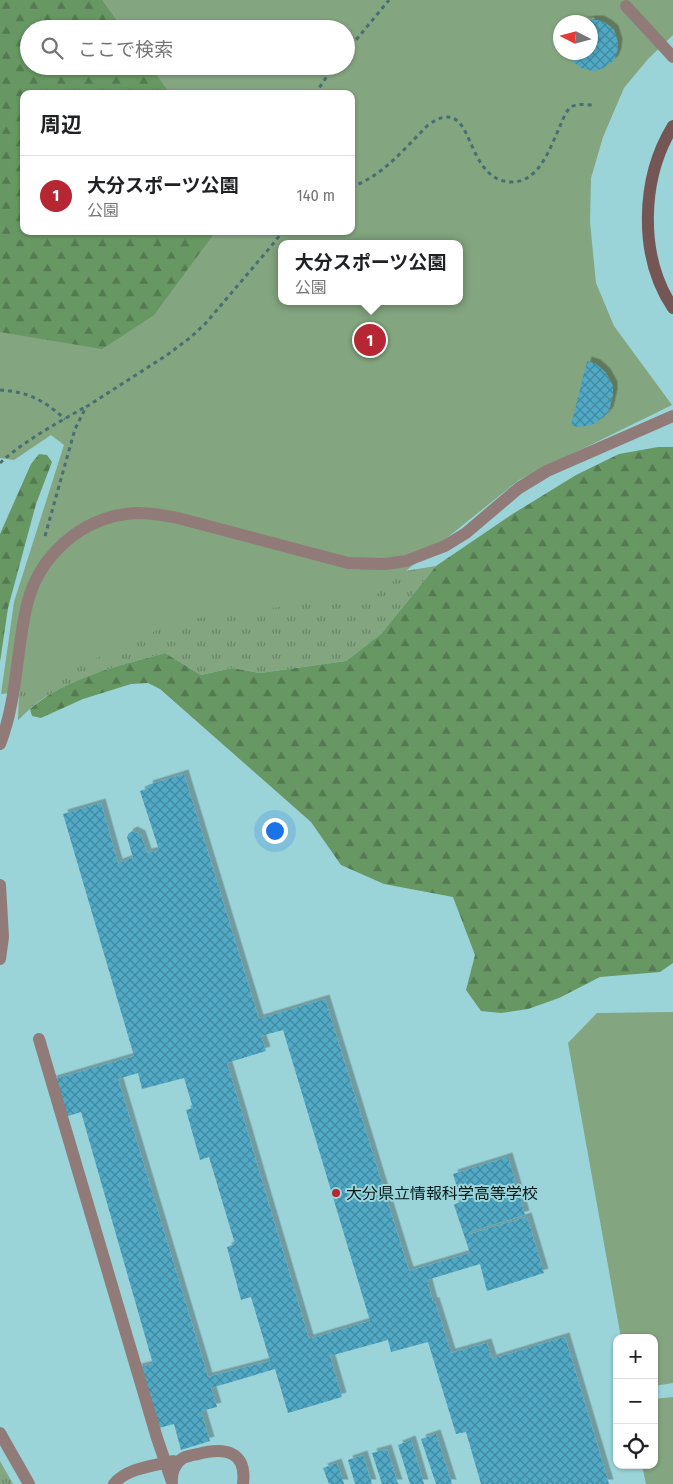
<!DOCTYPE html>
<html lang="ja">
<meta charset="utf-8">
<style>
body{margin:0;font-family:"Fira Sans Condensed","Noto Sans JP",sans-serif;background:#f2f2f2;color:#202124}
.controls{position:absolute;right:15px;bottom:15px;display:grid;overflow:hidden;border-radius:10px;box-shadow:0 1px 4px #0004}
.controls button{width:45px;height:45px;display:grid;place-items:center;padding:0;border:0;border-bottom:1px solid #e0e0e0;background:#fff;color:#202124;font:25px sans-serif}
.compass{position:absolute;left:553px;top:15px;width:45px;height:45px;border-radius:50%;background:#fff;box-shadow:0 1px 4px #0004;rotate:276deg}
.you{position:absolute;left:274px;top:830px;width:18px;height:18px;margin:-12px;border:4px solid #fff;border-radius:50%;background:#1a73e8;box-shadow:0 0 0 8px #1a73e833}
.badge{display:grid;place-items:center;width:32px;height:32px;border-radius:50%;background:#b72633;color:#fff;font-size:16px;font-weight:700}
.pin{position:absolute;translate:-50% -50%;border:2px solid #fff;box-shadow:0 1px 5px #0006}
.popup{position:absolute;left:278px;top:240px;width:185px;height:65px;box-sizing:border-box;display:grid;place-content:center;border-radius:10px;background:#fff;filter:drop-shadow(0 1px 4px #0005);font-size:16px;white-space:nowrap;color:#757577}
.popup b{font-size:19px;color:#202124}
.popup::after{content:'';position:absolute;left:50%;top:100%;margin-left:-10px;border:10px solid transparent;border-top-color:#fff}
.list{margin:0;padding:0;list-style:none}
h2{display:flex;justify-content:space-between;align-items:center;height:65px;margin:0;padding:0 20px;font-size:21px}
h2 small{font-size:16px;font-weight:400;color:#757577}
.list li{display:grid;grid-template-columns:32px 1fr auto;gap:15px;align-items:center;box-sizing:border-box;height:80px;padding:0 20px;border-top:1px solid #e0e0e0}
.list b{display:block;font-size:19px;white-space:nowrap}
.list p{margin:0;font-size:16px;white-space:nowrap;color:#757577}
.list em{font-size:16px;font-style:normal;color:#757577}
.icon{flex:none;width:28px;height:28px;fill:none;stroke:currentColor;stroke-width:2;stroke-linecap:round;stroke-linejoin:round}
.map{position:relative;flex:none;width:673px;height:1484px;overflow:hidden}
.search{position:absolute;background:#fff;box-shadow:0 1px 4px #0004;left:20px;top:20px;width:335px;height:55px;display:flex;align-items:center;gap:12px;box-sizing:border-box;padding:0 18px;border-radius:28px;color:#757577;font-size:19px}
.panel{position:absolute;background:#fff;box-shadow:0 1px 4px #0004;left:20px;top:90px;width:335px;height:145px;border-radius:10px}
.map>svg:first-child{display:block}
.grass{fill:url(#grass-tufts)}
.forest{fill:url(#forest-firs)}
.park{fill:#83a57f;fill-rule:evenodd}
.building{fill:url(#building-cross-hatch);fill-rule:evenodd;filter:url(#shadow)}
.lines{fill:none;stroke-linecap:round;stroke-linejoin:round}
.path{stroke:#486f72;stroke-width:3;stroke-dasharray:4 4;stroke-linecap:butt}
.lane{stroke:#907b79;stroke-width:12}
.street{stroke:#907b79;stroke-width:12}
.secondary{stroke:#745654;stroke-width:12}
.poi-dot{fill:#b72633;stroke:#9ad4d9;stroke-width:2}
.labels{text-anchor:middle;stroke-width:4;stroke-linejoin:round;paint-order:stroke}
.poi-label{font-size:16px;fill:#031a1c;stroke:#9ad4d9;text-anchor:start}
</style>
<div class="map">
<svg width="673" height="1484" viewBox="0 0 673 1484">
<defs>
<pattern id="grass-tufts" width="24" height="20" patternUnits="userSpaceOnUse" patternTransform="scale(1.25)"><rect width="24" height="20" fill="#83a57f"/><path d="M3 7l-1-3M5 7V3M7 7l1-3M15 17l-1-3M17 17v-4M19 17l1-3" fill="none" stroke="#698667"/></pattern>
<pattern id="forest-firs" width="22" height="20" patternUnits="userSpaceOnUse" patternTransform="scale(1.25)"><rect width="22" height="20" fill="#679762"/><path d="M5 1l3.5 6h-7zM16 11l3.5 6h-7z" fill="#537a50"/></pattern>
<pattern id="building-cross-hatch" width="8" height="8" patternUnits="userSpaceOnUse" patternTransform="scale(1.25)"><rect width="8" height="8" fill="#51a9c5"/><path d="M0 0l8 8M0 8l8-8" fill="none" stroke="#41899f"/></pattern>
<filter id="shadow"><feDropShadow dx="4.5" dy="-4.5" stdDeviation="0" flood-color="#0004"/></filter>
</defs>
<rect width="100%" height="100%" fill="#9ad4d9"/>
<g class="grass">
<path d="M436,566L381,634L346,661L260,673L232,668L201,675L165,653C122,665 75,676 38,702C31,707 25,714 18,720L19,694L25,682L33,620L355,579Z"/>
<polygon points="0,1461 13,1484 0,1484"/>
</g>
<g class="forest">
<polygon points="0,0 208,0 189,29 29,29 29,66 169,66 197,94 24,94 24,231 244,231 113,364 0,343"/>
<path d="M658,447H673V963L660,972L600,977L559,998L528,1009L501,1013L481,1011L466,990L475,955L453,897L384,884L341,865L311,822L160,689L148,683L131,684L83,699L41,718L32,716L30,709C67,677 119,666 165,653L201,675L232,668L260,673L346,661L381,634L436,566L511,515L576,475L619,454Z"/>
<polygon points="39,454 47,455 52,462 36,504 8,608 0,662 0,534 31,464"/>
</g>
<g class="park">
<path d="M102,0H673V35L648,59L624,88L603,137L591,178L590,222L596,283L614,326L672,405L519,480L377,594L177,621L26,691L1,694L14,602L64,445L51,435L14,460L0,458V332L102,349L154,315L216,231H351V94H170L150,66H346V29H123ZM560,22H590V52H560ZM281,244H459V301H281Z"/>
<polygon points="673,1012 673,1383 654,1386 654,1338 621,1338 568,1043 597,1013"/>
<polygon points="673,1397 673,1484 646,1484 642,1465 654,1465 654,1399"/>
</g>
<g class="building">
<polygon points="590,20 599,20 607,24 614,30 618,43 617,52 614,60 604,68 595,71 587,70 579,67 572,60 569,52 590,52 590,22 582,22"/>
<polygon points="587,361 596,364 606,373 613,386 613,394 609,411 604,417 592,425 578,427 571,425"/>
<path d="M184,774L259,1019L325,999L409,1271L470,1253L454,1205L461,1201L453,1174L508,1157L525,1215L469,1232L470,1234L527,1217L544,1273L487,1291L480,1264L427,1280L433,1302H435L451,1353L487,1343L492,1359L565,1337L609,1484H481L466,1432L456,1434L428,1342L391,1352L388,1340L330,1356L342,1397L288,1413L275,1369L211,1388L217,1407L201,1411L210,1441L181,1450L174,1424L155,1429L137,1368L153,1364L81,1112L62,1118L52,1080L134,1056L63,814L101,803L118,863L133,858L127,837L129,833L133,831L141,835L147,853L159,850L140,791L149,788L148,785ZM283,1030L370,1321L309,1339L227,1063L266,1051L261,1036ZM138,1073L142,1089L184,1078L193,1108L186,1110L200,1160L209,1157L235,1244L227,1247L241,1300L251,1297L270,1361L208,1377L118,1079Z"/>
<polygon points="436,1434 452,1484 436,1484 421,1439"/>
<polygon points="411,1440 424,1484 410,1484 398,1445"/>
<polygon points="387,1449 398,1484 382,1484 372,1453"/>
<polygon points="363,1455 372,1484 355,1484 348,1460"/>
<polygon points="337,1463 344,1484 329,1484 323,1468"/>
</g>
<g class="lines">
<g class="path">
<polyline points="346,52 389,0"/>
<polyline points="315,94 334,66"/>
<path d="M351,187C383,176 404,149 428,125C477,90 461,180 511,182C540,183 551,145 561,124C563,119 566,111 571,107C577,103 586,105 593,105"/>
<path d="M0,390C29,392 43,400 65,419"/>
<path d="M0,463C25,440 56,424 85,407"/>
<polyline points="45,536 75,429 86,407 167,355 191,337 205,324 273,244 283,231"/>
</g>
<g class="lane">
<path d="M0,744C17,701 16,654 26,609C37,556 82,516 136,513C150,513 164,515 178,518L348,563L385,564L406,561L445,546L466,533L519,488L547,471L673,416"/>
<polyline points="0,885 3,937 0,959"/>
<polyline points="39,1039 157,1438 171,1479"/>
<polyline points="0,1433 29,1484"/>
<path d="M172,1482C171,1473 175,1463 183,1458C187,1456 193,1455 198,1454C225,1447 247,1451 243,1484"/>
<path d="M114,1484C127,1468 153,1466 173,1461"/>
</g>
<polyline class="street" points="626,6 673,57"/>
<path class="secondary" d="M673,126C641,178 638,256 673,308"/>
</g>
<circle class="poi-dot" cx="336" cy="1193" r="5"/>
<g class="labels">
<g class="poi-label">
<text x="346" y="1199">大分県立情報科学高等学校</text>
</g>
</g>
</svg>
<div class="controls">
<button>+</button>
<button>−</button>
<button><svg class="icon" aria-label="locate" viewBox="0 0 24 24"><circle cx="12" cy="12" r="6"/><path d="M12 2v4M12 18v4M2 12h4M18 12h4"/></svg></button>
</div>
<svg class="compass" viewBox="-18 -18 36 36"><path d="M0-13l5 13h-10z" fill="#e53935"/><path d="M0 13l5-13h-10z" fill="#757577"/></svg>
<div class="you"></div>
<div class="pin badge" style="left:370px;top:340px">1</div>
<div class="popup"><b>大分スポーツ公園</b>公園</div>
<div class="search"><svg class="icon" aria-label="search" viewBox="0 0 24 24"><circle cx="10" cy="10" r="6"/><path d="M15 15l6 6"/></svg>ここで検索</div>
<section class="panel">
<h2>周辺<small></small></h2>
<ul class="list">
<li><span class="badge">1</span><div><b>大分スポーツ公園</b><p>公園</p></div><em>140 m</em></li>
</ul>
</section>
</div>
